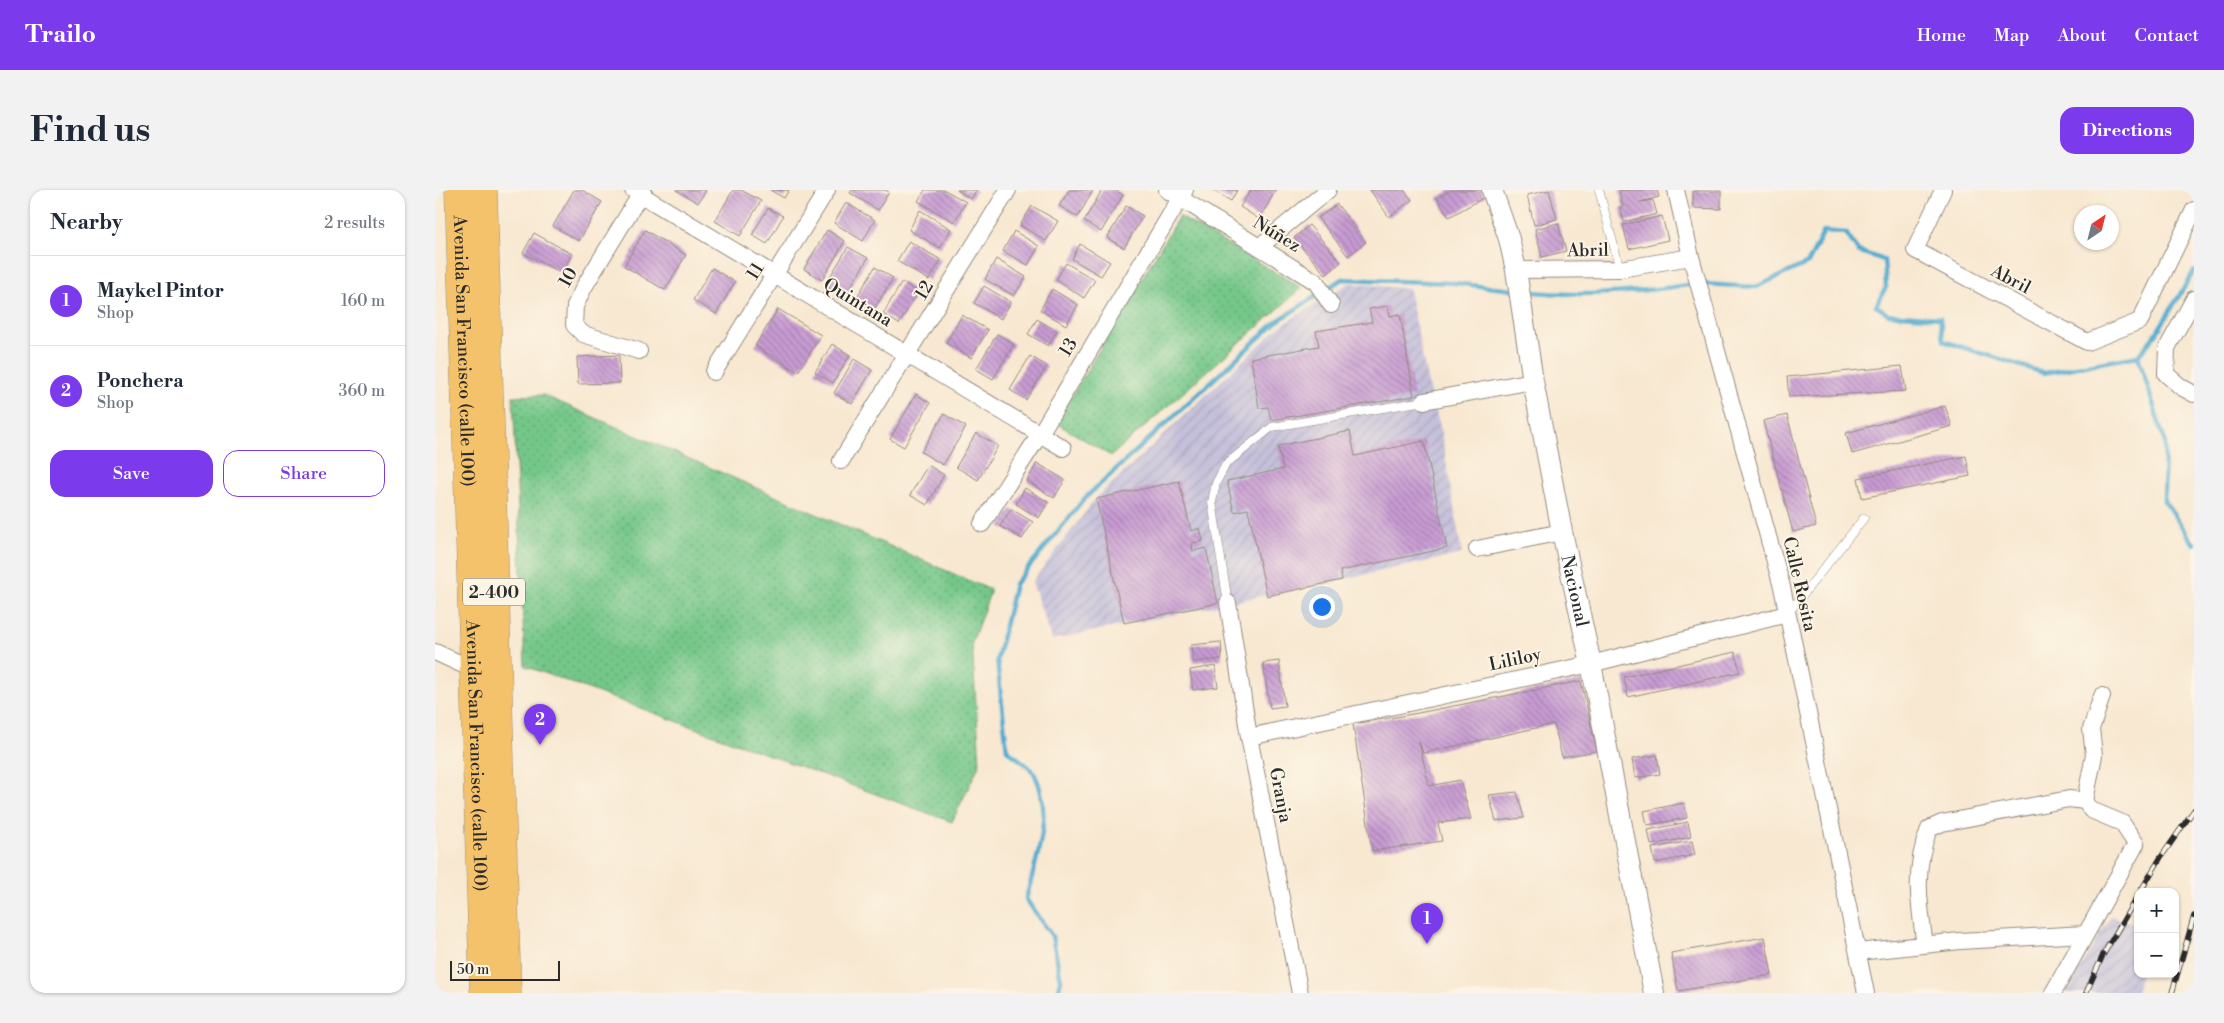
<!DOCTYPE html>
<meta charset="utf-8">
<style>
body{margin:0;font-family:"Libre Bodoni",serif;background:#f2f2f3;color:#1f2937}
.controls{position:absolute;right:15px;bottom:15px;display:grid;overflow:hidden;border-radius:10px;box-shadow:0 1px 4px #0004}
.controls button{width:45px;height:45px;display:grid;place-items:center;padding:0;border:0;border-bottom:1px solid #e0e1e3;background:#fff;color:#1f2937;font:25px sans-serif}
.compass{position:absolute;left:1639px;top:15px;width:45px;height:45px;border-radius:50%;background:#fff;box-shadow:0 1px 4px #0004;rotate:35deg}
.scale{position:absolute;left:15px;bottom:12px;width:110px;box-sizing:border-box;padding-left:5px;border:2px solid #2b2b2b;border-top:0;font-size:14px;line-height:18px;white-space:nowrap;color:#2b2b2b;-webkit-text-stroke:4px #fcf5e5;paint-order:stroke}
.you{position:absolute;left:886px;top:416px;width:18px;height:18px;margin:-12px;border:4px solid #fff;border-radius:50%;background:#1a73e8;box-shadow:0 0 0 8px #1a73e833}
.badge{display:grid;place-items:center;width:32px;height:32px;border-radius:50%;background:#7c3aed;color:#fff;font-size:16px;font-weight:700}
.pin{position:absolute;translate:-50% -41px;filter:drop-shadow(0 1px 2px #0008)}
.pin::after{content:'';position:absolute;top:26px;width:18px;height:15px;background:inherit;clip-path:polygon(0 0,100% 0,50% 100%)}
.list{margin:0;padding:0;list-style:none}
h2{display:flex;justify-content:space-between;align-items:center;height:65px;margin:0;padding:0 20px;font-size:21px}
h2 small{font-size:16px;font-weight:400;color:#747a83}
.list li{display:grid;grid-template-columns:32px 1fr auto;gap:15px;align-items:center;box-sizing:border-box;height:90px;padding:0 20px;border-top:1px solid #e0e1e3}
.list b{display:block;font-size:19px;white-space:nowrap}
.list p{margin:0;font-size:16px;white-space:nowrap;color:#747a83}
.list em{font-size:16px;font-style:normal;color:#747a83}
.actions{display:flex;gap:10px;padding:15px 20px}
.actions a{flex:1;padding:11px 0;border:1px solid #7c3aed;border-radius:15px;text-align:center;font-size:18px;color:#7c3aed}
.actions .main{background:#7c3aed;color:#fff}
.map{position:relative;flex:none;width:1759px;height:803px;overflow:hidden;border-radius:15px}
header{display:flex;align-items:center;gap:30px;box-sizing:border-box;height:70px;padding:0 25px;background:#7c3aed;color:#fff}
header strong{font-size:24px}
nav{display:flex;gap:28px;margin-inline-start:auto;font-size:18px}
.intro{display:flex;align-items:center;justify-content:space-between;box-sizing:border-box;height:120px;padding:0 30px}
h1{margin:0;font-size:35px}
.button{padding:12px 22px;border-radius:15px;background:#7c3aed;color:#fff;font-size:18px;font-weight:700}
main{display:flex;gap:30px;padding:0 30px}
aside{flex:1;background:#fff;border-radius:15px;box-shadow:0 1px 4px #0004}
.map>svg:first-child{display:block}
.industrial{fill:url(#industrial-furrows)}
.grass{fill:url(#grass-dots);stroke:#50795a}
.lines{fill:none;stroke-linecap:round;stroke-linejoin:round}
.stream{stroke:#52acd0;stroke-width:4.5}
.building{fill:url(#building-back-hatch)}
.service-casing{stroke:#928a7e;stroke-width:9}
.minor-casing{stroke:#928a7e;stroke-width:18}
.tertiary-casing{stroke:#928a7e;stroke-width:22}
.trunk-casing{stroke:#928a7e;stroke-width:29}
.service{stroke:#fff;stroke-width:8}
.minor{stroke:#fff;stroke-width:16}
.tertiary{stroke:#fff;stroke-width:20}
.trunk{stroke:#f4c26a;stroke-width:28}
.rail-casing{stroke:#2b2b2b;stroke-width:5.5}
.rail{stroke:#fcf5e5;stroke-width:4;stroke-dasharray:11;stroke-linecap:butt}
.labels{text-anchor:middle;stroke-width:4;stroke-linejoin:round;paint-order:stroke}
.shield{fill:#fcf5e5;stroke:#6a6863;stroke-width:1}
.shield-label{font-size:16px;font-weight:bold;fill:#2b2b2b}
.street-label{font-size:18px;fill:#2b2b2b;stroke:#fcf5e5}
</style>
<header>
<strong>Trailo</strong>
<nav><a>Home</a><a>Map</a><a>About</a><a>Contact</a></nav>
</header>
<div class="intro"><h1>Find us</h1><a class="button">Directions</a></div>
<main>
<aside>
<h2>Nearby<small>2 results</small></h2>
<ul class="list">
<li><span class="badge">1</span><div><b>Maykel Pintor</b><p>Shop</p></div><em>160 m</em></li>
<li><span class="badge">2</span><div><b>Ponchera</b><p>Shop</p></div><em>360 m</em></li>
</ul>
<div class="actions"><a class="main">Save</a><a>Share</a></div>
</aside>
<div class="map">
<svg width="1759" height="803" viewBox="0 0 1759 803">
<defs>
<pattern id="industrial-furrows" width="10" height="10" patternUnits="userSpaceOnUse" patternTransform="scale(1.25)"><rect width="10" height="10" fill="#c5c0da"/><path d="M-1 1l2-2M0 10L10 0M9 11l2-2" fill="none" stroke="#a9a5bb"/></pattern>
<pattern id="grass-dots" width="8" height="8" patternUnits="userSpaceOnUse" patternTransform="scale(1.25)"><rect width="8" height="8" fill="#75c789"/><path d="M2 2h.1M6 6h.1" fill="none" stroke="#60a270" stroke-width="1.8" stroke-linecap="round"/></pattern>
<pattern id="building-back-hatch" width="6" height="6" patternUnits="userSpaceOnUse" patternTransform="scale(1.25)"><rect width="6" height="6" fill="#c89bd3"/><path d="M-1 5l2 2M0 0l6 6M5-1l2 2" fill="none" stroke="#a37fab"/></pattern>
</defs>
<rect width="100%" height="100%" fill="#fcf5e5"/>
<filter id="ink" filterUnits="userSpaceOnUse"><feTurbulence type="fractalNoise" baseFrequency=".02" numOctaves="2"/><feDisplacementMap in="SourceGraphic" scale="10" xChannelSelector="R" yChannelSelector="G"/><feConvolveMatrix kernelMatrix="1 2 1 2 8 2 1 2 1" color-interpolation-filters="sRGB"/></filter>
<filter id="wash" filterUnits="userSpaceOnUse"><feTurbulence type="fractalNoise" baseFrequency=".0096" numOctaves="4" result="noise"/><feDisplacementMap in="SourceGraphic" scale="20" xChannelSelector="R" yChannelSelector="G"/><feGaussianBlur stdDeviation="1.12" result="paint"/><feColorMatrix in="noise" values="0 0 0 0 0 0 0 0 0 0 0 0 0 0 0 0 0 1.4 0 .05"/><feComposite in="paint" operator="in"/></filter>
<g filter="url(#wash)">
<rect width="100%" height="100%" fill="#f8e8d1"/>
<g class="industrial">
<polygon points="914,93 974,99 994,199 1005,236 1027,364 617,450 597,392 661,308 844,137"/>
<polygon points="1676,726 1703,736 1703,784 1706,784 1701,803 1630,803"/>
</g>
<g class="grass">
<polygon points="744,26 867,98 676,266 621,233"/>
<polygon points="108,205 556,400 537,453 545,573 517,632 90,476 78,206"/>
</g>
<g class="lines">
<g class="stream">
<polyline points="1268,94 1321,97 1373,73 1389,41 1411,43 1423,61 1449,70 1451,97 1441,116 1453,124 1505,128 1508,151 1609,183 1703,166 1721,144 1759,81"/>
<path d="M1089,101C1146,108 1203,102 1260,94"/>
<polyline points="1703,166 1730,252 1729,311 1759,354"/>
<path d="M623,803L626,790L617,746L591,709C601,669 619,625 600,585C596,576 580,567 572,560L562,470L580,394L650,308L841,132L907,89L1019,93L1078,100"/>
</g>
</g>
<g id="blocks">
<g class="building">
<polygon points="139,0 147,0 167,12 144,51 118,36"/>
<polygon points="241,0 271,0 263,13"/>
<polygon points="298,0 306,0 326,11 305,46 280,31"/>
<polygon points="335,0 354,0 349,8"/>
<polygon points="417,0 450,0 454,2 443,20 415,3"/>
<polygon points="490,0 510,0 531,12 519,32 483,11"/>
<polygon points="522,0 542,0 536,9"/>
<polygon points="634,0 658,0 643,27 624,16"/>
<polygon points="667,0 680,0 688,5 666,42 649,31"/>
<polygon points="777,0 802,0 796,11"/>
<polygon points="816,0 841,0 824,29 805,17"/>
<polygon points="935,0 969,0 977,10 954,27"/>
<polygon points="1016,0 1046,0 1050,7 1014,27 1002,8"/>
<polygon points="1114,0 1122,29 1099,35 1092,5"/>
<polygon points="1189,0 1222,0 1224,7 1205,12 1218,10 1222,24 1189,32 1185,17 1188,17 1184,1"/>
<polygon points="1258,1 1286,1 1286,19 1258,18"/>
<polygon points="411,13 440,30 428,51 399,33"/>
<polygon points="902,14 931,52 913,66 883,28"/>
<polygon points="597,16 623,31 611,51 585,35"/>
<polygon points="691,16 708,26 689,58 672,48"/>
<polygon points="333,18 348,26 332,54 317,45"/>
<polygon points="485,20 516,39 505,58 474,40"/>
<polygon points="1227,26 1233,50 1194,59 1188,35"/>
<polygon points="1123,33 1131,61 1107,67 1100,39"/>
<polygon points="874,35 906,72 891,85 859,48"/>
<polygon points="210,40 251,65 230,100 189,76"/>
<polygon points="392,40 410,51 387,90 369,79"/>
<polygon points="579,41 604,56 593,75 568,61"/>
<polygon points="99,43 137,64 127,83 88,63"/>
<polygon points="474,51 506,70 494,90 462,71"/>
<polygon points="645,54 675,72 666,86 637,69"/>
<polygon points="413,57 433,68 410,107 390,95"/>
<polygon points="561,69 591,87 579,106 550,89"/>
<polygon points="631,73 660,90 649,108 621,90"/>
<polygon points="440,77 458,88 438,121 420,110"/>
<polygon points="277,78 300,92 281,124 258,110"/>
<polygon points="467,92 483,102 464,134 448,124"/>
<polygon points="549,96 576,112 566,129 539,113"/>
<polygon points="617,99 643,115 631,135 605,120"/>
<polygon points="953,116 955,126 965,124 979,206 836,230 833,217 824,218 816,168 884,156 881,141 937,132 934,119"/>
<polygon points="343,119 386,145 363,182 320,156"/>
<polygon points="527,125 553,140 536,168 511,153"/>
<polygon points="602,129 622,141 613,156 593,144"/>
<polygon points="562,144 579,154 558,189 541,179"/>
<polygon points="397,154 415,165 398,193 380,182"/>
<polygon points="184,165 185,193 143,194 142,167"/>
<polygon points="595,166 612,176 591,210 575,200"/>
<polygon points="419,169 437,180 417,214 399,203"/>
<polygon points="1467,176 1471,201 1354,207 1352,187"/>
<polygon points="481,204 495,213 469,257 455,249"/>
<polygon points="1510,216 1517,236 1417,264 1411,243"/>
<polygon points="509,224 531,237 508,275 486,262"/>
<polygon points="1352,225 1381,336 1358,342 1328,231"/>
<polygon points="915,241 920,266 989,251 1012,358 905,381 907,390 832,406 813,319 799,322 792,291 848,279 843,256"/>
<polygon points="541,243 563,256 543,290 521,277"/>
<polygon points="1531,266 1535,286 1427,308 1423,288"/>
<polygon points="602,273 630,290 619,308 592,291"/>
<polygon points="493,275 509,285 492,315 475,305"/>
<polygon points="744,291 756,341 765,338 768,351 757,353 758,361 771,358 783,413 689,433 661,309"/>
<polygon points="590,298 613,312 604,328 581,314"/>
<polygon points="576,319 598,332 587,349 565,336"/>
<polygon points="786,452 787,469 758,472 756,455"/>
<polygon points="1300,462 1305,482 1193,507 1189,487"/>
<polygon points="844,471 850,516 835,518 828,473"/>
<polygon points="780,476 783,497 758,500 755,480"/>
<polygon points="1146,491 1162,561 1127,567 1119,534 988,563 984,552 994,596 1025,590 1036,629 1003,633 1007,651 937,661 918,534 978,524"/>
<polygon points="1222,565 1225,584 1200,588 1197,569"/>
<polygon points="1082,602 1089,628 1061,631 1054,605"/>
<polygon points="1249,613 1252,628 1212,635 1209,621"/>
<polygon points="1253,632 1256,647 1216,655 1213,640"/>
<polygon points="1257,651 1260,665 1220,673 1217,658"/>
<polygon points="1330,747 1337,785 1243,801 1236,763"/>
</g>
</g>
</g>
<g filter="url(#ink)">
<use href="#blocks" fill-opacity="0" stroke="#928a7e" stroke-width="1"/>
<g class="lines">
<g class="service-casing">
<g id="service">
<polyline points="1164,0 1185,79"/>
<polyline points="793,413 777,312 781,293 791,274 837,237 989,211"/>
<polyline points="1354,422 1429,328"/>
</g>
</g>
<g class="minor-casing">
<g id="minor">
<polyline points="198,0 628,258"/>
<polyline points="732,0 881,92 896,115"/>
<polyline points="1241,0 1256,67 1347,397 1431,803"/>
<polyline points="1508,0 1480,60 1652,152 1705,131 1759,20"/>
<polyline points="824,57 893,0"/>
<polyline points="1081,80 1185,79 1256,67"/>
<polyline points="1759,109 1732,158 1731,184 1746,197 1759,204"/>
<polyline points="204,161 148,144 139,135 140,116 149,97 208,0"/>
<polyline points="279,182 392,0"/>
<polyline points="989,211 1098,191"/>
<polyline points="406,271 573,0"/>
<polyline points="547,334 605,244 750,0"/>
<polyline points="1042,359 1127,342"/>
<polyline points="793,413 814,547 865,803"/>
<polyline points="0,462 39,480"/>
<polyline points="814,547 1156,474 1352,424"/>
<polyline points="1650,611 1659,565 1656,539 1667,506"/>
<path d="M1490,755C1484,714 1478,679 1494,639L1507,633L1634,609L1650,611L1656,620L1687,633L1701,654L1618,803"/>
<polyline points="1423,762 1525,751 1650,744"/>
</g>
</g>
<g class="tertiary-casing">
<g id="tertiary">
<path id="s1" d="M1057,0L1074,49L1081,80L1098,191L1127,342L1156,474L1219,803"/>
</g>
</g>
<g class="trunk-casing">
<g id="trunk">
<path id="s2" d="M24,0L49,803"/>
<polyline points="48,0 72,803"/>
</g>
</g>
<use href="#service" class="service"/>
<use href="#minor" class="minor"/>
<use href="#tertiary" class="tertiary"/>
<use href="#trunk" class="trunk"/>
<g class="rail-casing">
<g id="rail">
<polyline points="1705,702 1726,667 1759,620"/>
<polyline points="1651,803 1668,765 1703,705"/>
<polyline points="1737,803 1759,726"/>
</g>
</g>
<use href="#rail" class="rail"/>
</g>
</g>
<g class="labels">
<rect class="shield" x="28" y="388.5" width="62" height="27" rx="4"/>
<g class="shield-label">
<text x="59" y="408">2-400</text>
</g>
<g class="street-label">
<text transform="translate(842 44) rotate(31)" y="6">Núñez</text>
<text transform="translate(1153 60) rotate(-1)" y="6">Abril</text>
<text transform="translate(320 81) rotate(-58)" y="6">11</text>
<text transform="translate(133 87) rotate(-61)" y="6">10</text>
<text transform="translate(1576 89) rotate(28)" y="6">Abril</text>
<text transform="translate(489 100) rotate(-59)" y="6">12</text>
<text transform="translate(423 112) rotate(31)" y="6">Quintana</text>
<text transform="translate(633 157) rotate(-59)" y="6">13</text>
<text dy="6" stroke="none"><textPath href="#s2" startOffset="161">Avenida San Francisco (calle 100)</textPath></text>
<text transform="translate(1365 394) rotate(77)" y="6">Calle Rosita</text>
<text dy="6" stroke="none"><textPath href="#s1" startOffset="410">Nacional</textPath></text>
<text transform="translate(1080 469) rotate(-12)" y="6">Lililoy</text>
<text dy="6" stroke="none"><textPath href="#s2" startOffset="566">Avenida San Francisco (calle 100)</textPath></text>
<text transform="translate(846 605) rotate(79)" y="6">Granja</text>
</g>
</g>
</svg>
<div class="controls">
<button>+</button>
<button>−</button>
</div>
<svg class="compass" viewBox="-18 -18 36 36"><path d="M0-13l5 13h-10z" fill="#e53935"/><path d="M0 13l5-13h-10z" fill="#747a83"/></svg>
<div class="scale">50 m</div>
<div class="you"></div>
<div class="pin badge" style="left:992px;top:754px">1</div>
<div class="pin badge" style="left:105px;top:555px">2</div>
</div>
</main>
